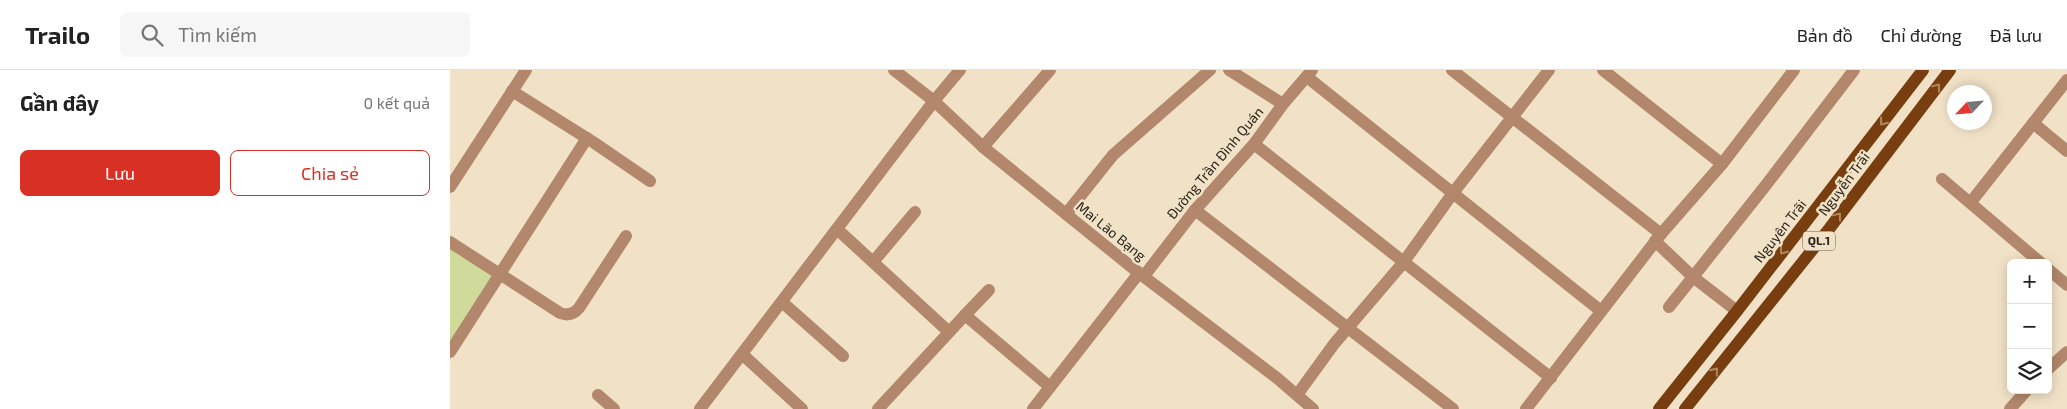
<!DOCTYPE html>
<html lang="vi">
<meta charset="utf-8">
<style>
body{margin:0;font-family:"Exo 2",sans-serif;background:#f6f6f6;color:#222}
.controls{position:absolute;right:15px;bottom:15px;display:grid;overflow:hidden;border-radius:8px;box-shadow:0 2px 12px #0003}
.controls button{width:45px;height:45px;display:grid;place-items:center;padding:0;border:0;border-bottom:1px solid #e0e0e0;background:#fff;color:#222;font:25px sans-serif}
.compass{position:absolute;left:1497px;top:15px;width:45px;height:45px;border-radius:50%;background:#fff;box-shadow:0 2px 12px #0003;rotate:244deg}
.list{margin:0;padding:0;list-style:none}
h2{display:flex;justify-content:space-between;align-items:center;height:65px;margin:0;padding:0 20px;font-size:21px}
h2 small{font-size:16px;font-weight:400;color:#767676}
.actions{display:flex;gap:10px;padding:15px 20px}
.actions a{flex:1;padding:11px 0;border:1px solid #d93025;border-radius:8px;text-align:center;font-size:18px;color:#d93025}
.actions .main{background:#d93025;color:#fff}
.icon{flex:none;width:28px;height:28px;fill:none;stroke:currentColor;stroke-width:2;stroke-linecap:round;stroke-linejoin:round}
.map{position:relative;flex:none;width:1617px;height:339px;overflow:hidden}
header{display:flex;align-items:center;gap:30px;box-sizing:border-box;height:70px;padding:0 25px;background:#fff;border-bottom:1px solid #e0e0e0}
header strong{font-size:24px}
nav{display:flex;gap:28px;margin-inline-start:auto;font-size:18px}
.search{width:350px;height:45px;background:#f6f6f6;display:flex;align-items:center;gap:12px;box-sizing:border-box;padding:0 18px;border-radius:8px;color:#767676;font-size:19px}
main{display:flex}
aside{flex:1;background:#fff}
.map>svg:first-child{display:block}
.green{fill:#d0da9a}
.lines{fill:none;stroke-linecap:round;stroke-linejoin:round}
.minor{stroke:#b2876c;stroke-width:12}
.major{stroke:#783e0f;stroke-width:12}
.oneway{stroke:#ae8862}
.labels{text-anchor:middle;stroke-width:5;stroke-linejoin:round;paint-order:stroke}
.shield{fill:#f1e2c7;stroke:#665e4e;stroke-width:1}
.shield-label{font-size:12px;font-weight:bold;fill:#2a251a}
.street-label{font-size:14px;fill:#2a251a;stroke:#f1e2c7}
</style>
<header>
<strong>Trailo</strong>
<div class="search"><svg class="icon" aria-label="search" viewBox="0 0 24 24"><circle cx="10" cy="10" r="6"/><path d="M15 15l6 6"/></svg>Tìm kiếm</div>
<nav><a>Bản đồ</a><a>Chỉ đường</a><a>Đã lưu</a></nav>
</header>
<main>
<aside>
<h2>Gần đây<small>0 kết quả</small></h2>
<ul class="list">
</ul>
<div class="actions"><a class="main">Lưu</a><a>Chia sẻ</a></div>
</aside>
<div class="map">
<svg width="1617" height="339" viewBox="0 0 1617 339">
<rect width="100%" height="100%" fill="#f1e2c7"/>
<polygon class="green" points="0,172 49,205 0,281"/>
<g class="lines">
<g class="minor">
<polyline points="444,0 484,31 533,77 689,203 827,308 863,339"/>
<polyline points="779,0 833,34"/>
<polyline points="1002,0 1211,164"/>
<polyline points="1153,0 1272,94"/>
<polyline points="857,7 1151,241"/>
<polyline points="62,21 143,72 200,111"/>
<polyline points="1583,53 1617,81"/>
<polyline points="804,74 1101,308"/>
<polyline points="533,77 600,0"/>
<polyline points="1492,109 1591,193"/>
<polyline points="0,117 76,0"/>
<polyline points="1521,132 1617,10"/>
<polyline points="745,140 1003,339"/>
<polyline points="616,144 663,85 760,0"/>
<polyline points="387,159 499,262"/>
<polyline points="1205,171 1243,207 1219,237"/>
<path d="M0,172L110,243C118,246 124,244 129,238L176,166"/>
<polyline points="423,192 465,142"/>
<polyline points="1598,199 1617,215"/>
<polyline points="694,206 745,140 804,74 833,34 862,0"/>
<polyline points="332,232 393,286"/>
<polyline points="1287,241 1243,207 1316,115 1404,0"/>
<polyline points="515,245 539,220"/>
<polyline points="0,282 137,68"/>
<polyline points="292,284 352,339"/>
<polyline points="1598,299 1617,282"/>
<polyline points="148,325 164,339"/>
<polyline points="847,325 884,274 953,193 1003,123 1099,0"/>
<polyline points="250,339 484,31 510,0"/>
<polyline points="428,339 515,245 600,317"/>
<polyline points="583,339 689,203"/>
<polyline points="1076,339 1211,164 1272,94 1344,0"/>
<polyline points="1560,339 1577,320"/>
</g>
<g class="major">
<polyline points="1209,339 1287,241 1473,0"/>
<polyline points="1235,339 1379,159 1500,0"/>
</g>
</g>
<defs><path id="oneway-chevron" d="M-2-3.5L2.5 0L-2 3.5" fill="none" stroke-width="1.6" stroke-linecap="round" stroke-linejoin="round" transform="scale(1.25)"/></defs>
<g class="oneway">
<use href="#oneway-chevron" transform="translate(1487 17) rotate(-53)"/>
<use href="#oneway-chevron" transform="translate(1433 52) rotate(128)"/>
<use href="#oneway-chevron" transform="translate(1388 146) rotate(-53)"/>
<use href="#oneway-chevron" transform="translate(1333 181) rotate(128)"/>
<use href="#oneway-chevron" transform="translate(1265 301) rotate(-51)"/>
</g>
<g class="labels">
<rect class="shield" x="1353" y="161.5" width="32" height="19" rx="4"/>
<g class="shield-label">
<text x="1369" y="175">QL.1</text>
</g>
<g class="street-label">
<text transform="translate(765 93) rotate(-50)" y="5">Đường Trần Đình Quán</text>
<text transform="translate(1394 114) rotate(-53)" y="5">Nguyễn Trãi</text>
<text transform="translate(661 161) rotate(39)" y="5">Mai Lão Bạng</text>
<text transform="translate(1330 161) rotate(-52)" y="5">Nguyên Trãi</text>
</g>
</g>
</svg>
<div class="controls">
<button>+</button>
<button>−</button>
<button><svg class="icon" aria-label="layers" viewBox="0 0 24 24"><path d="M12 4l9 5-9 5-9-5zM3 14l9 5 9-5"/></svg></button>
</div>
<svg class="compass" viewBox="-18 -18 36 36"><path d="M0-13l5 13h-10z" fill="#e53935"/><path d="M0 13l5-13h-10z" fill="#767676"/></svg>
</div>
</main>
